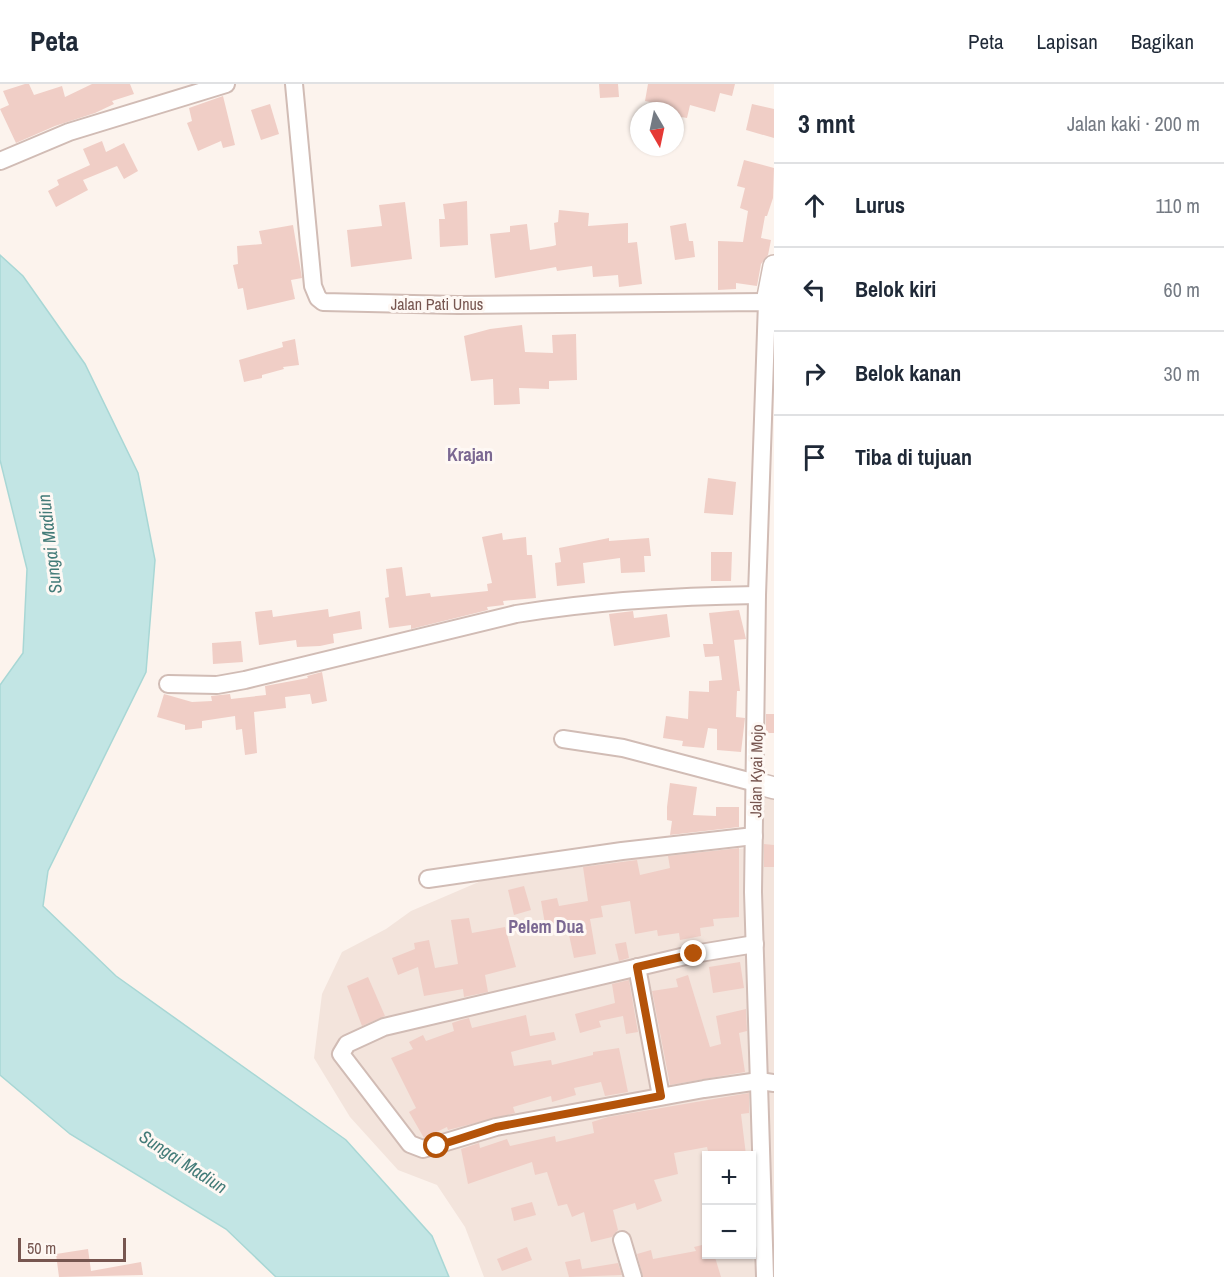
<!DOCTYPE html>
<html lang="id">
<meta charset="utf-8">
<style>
body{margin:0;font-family:"Archivo Narrow",sans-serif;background:#f2f2f3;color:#1f2937}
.controls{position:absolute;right:18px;bottom:18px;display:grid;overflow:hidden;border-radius:0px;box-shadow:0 2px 4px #0004}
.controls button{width:54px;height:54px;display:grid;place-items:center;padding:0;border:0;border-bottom:2px solid #e0e1e3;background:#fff;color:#1f2937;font:30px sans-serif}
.compass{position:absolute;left:630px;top:18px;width:54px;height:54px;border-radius:50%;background:#fff;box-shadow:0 2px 4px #0004;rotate:171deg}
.scale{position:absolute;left:18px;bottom:15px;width:108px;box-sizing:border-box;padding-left:6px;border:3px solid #775650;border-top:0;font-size:16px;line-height:21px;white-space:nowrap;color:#775650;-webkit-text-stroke:4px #fef8f4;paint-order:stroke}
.stop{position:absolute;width:18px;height:18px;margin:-14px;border:4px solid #b45309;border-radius:50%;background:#fff}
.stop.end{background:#b45309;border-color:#fff;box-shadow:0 2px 6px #0008}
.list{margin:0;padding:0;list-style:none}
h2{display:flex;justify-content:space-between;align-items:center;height:78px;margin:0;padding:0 24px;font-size:26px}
h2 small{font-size:20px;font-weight:400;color:#747a83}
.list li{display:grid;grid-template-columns:39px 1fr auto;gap:18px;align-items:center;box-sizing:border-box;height:84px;padding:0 24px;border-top:2px solid #e0e1e3}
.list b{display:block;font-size:22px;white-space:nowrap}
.list em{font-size:20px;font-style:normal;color:#747a83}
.icon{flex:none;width:33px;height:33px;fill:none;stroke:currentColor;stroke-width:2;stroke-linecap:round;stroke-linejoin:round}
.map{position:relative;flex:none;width:774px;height:1193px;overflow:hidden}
header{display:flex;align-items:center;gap:36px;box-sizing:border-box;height:84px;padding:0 30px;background:#fff;border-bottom:2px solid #e0e1e3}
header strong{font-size:28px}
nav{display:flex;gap:33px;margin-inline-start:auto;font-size:21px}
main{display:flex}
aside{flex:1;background:#fff}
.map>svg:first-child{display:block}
.residential{fill:#f3e4dc;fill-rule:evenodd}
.water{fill:#c2e5e4;stroke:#a8d7d5;stroke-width:1.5}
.building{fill:#f0cec6}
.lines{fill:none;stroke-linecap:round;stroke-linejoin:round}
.minor-casing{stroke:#d1bcb5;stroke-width:20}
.tertiary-casing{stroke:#d1bcb5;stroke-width:24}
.minor{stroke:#fff;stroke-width:16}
.tertiary{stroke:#fff;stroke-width:21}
.route{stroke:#b45309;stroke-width:8}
.labels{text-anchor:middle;stroke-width:6;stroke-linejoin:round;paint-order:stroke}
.street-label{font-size:16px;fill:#775650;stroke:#fef8f4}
.neighbourhood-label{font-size:18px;font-weight:bold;fill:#7b6892;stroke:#fef8f4}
.water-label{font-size:18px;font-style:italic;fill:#437b78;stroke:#fef8f4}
</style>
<header>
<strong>Peta</strong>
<nav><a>Peta</a><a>Lapisan</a><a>Bagikan</a></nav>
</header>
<main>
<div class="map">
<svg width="774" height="1193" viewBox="0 0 774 1193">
<rect width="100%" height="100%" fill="#fcf3ed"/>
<path class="residential" d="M748,703L774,711V1193H484L465,1143L437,1101L398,1086L350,1033L314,974L322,910L342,868L386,845L411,827L481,797L657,772L747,764ZM706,1072H752V1170H706Z"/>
<polygon class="water" points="0,171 23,192 85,280 138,389 155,476 146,588 48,787 43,822 116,892 346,1056 432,1152 449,1193 276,1193 226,1145 70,1050 0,991 0,601 23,569 27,485 0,376"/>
<g class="building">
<polygon points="25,0 29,0 34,11 62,2 65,13 92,0 130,0 134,10 112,17 114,20 95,29 55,42 16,59 0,25 9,21 3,7"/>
<polygon points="599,0 618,0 619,13 600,14"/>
<polygon points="648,0 735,0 732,12 720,9 715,28 690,21 687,34 675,32 675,27 666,27 668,21 645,17"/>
<polygon points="223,12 235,61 223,64 221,57 198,67 187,39 192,37 189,24"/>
<polygon points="270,20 279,50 261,56 251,26"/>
<polygon points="752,20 774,25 774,54 746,46"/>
<polygon points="102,57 106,68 124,59 138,87 124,95 117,82 83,96 88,106 56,123 48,107 59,101 57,96 90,81 83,65"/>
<polygon points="744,76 774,84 773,114 767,132 765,132 761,154 771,156 768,171 761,180 757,202 736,199 736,205 718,206 718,157 743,158 748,127 740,124 745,104 737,102"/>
<polygon points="467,117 468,161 440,163 439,135 445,135 443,120"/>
<polygon points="405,118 412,175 351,183 347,146 382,142 379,121"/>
<polygon points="559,126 589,129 588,142 628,139 628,159 637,158 642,200 619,203 618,191 593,193 592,182 557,187 556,183 495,194 490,150 510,148 510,142 527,140 530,166 553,162 556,161 554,139 558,138"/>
<polygon points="686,139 689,157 693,157 695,173 675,176 670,142"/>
<polygon points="293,141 302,194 291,196 295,215 247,226 243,204 238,205 233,181 238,180 237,162 262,160 259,147"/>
<polygon points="522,241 525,268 553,269 552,251 576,250 577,296 549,297 549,305 519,304 520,320 494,321 493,295 471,297 464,252 490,245"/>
<polygon points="295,255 299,281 283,283 284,285 262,291 262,294 244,298 239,276 283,263 282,258"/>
<polygon points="708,394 736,398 733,431 704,429"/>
<polygon points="502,449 503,456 526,453 527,471 532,471 536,514 503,517 504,521 487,523 488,526 411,545 411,541 389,544 385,514 389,513 386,485 402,483 406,512 430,509 431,513 488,507 487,500 492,499 482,453"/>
<polygon points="609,454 609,457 649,454 651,472 644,472 645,488 621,489 620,474 583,479 585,499 557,502 555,479 561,478 559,464"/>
<polygon points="711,468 732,468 731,497 711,497"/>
<polygon points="328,525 329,533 360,527 362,545 333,550 334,559 320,562 297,563 296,556 259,561 255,528 272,526 273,533"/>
<polygon points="739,526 746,555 734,556 740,607 737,607 736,633 745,634 741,668 717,666 717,645 708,644 704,664 682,662 683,657 663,654 666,632 688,635 689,607 709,608 709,597 722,596 719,572 705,573 703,560 713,560 709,529"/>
<polygon points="633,527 634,534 667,530 670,553 614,562 609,530"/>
<polygon points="241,557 243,578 213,580 212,559"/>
<polygon points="322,588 327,617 312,620 310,610 285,613 286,624 254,628 257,669 245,671 242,645 236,646 235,632 202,637 202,644 185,646 185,641 157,633 164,610 192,618 212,617 211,612 230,610 231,615 266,611 265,602 308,594 307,592"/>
<rect x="766" y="630" width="8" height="19"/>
<polygon points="670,699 697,703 693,731 716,732 716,723 739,723 739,743 670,751 672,737 667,736 667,723"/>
<polygon points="764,760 774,761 774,783 764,783"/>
<polygon points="739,764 739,833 713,835 714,842 700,844 701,852 680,856 679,849 658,852 657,846 635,850 630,817 601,822 603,833 590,835 596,870 574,874 566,837 545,840 541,817 557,814 559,822 588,817 583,783 637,776 640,791 670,784 668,772"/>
<polygon points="524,802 531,826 514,831 508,806"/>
<polygon points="469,834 472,849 505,843 516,883 485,891 488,908 464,913 463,905 424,912 418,883 398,891 392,874 415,865 414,859 429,856 435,884 458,880 451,836"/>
<polygon points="626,858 629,874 619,877 615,860"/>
<polygon points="740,878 744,904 713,909 709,883"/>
<polygon points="688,891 710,963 721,960 716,932 746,925 747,947 739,949 745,988 670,1001 652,907 678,903 676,895"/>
<polygon points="368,893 385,932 362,942 347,902"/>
<polygon points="629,896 638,948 626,950 623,932 599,937 601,943 580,949 575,930 615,919 612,900"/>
<polygon points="526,931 530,952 554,948 556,956 511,968 514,982 551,976 552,981 593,971 593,968 619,964 628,1008 605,1012 601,998 574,1004 576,1011 552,1018 551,1012 513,1023 515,1029 448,1046 447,1043 424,1054 409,1028 416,1024 391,974 413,965 409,958 423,951 426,957 454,947 452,939 461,936 469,934 472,944"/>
<polygon points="749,1009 749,1029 741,1030 746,1071 709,1071 707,1063 674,1069 678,1090 654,1096 662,1117 637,1126 635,1119 613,1126 618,1146 612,1153 591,1158 584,1128 572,1133 567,1120 558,1122 547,1088 535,1091 532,1078 468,1100 461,1065 479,1059 480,1064 507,1055 510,1062 555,1052 556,1058 594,1049 592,1038 608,1033"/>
<polygon points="532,1118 536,1131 514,1137 511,1124"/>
<polygon points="706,1160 706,1170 714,1170 721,1193 643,1193 637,1170 651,1166 653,1175 696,1167 694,1163"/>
<polygon points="527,1163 532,1176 502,1187 497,1175"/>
<polygon points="88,1165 91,1187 141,1178 143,1191 59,1193 56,1170"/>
<polygon points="580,1175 582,1185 618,1179 622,1191 569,1193 565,1178"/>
</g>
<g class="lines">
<g class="minor-casing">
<g id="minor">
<polyline points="294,0 313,202 318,214 323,218 458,221 767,218 757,511 753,808 765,1193"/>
<polyline points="0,77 69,48 226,0"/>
<path d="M168,600L217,601L245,596L516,530C596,517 676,512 757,511"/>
<polyline points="563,655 623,664 756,699"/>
<polyline points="428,795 622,767 754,752"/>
<polyline points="755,860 694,870 384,943 347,960 341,970 410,1060 423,1065 496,1043 704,1005 759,997 774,999"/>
<polyline points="637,883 661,1012"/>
<polyline points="622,1156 633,1193"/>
</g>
</g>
<g class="tertiary-casing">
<g id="tertiary">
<polyline points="774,182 767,218 774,218"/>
<polyline points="756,699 774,704"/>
</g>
</g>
<use href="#minor" class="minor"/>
<use href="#tertiary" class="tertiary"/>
</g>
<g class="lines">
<polyline class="route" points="437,1062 496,1043 661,1012 637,883 694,870"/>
</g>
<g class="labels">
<g class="street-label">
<text x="437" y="226">Jalan Pati Unus</text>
<text transform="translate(756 687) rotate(-89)" y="6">Jalan Kyai Mojo</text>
</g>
<g class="neighbourhood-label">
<text x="470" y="377">Krajan</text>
<text x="546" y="849">Pelem Dua</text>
</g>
<g class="water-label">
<text transform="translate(50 460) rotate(-97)" y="6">Sungai Madiun</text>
<text transform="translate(183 1078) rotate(33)" y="6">Sungai Madiun</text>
</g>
</g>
</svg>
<div class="controls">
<button>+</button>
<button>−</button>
</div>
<svg class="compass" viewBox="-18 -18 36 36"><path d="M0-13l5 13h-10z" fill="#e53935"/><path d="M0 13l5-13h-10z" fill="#747a83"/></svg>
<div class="scale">50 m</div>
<div class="stop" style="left:437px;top:1062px"></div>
<div class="stop end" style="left:694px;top:870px"></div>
</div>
<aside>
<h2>3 mnt<small>Jalan kaki · 200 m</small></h2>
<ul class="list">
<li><svg class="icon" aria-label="ahead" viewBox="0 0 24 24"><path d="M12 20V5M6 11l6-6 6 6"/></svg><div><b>Lurus</b></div><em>110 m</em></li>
<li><svg class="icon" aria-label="left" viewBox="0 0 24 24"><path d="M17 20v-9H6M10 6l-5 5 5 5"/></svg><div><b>Belok kiri</b></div><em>60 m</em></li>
<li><svg class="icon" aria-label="right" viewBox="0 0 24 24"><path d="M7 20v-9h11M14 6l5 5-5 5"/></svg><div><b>Belok kanan</b></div><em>30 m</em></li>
<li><svg class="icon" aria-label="arrive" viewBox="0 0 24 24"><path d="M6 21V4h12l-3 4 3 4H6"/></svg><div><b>Tiba di tujuan</b></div></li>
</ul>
</aside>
</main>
